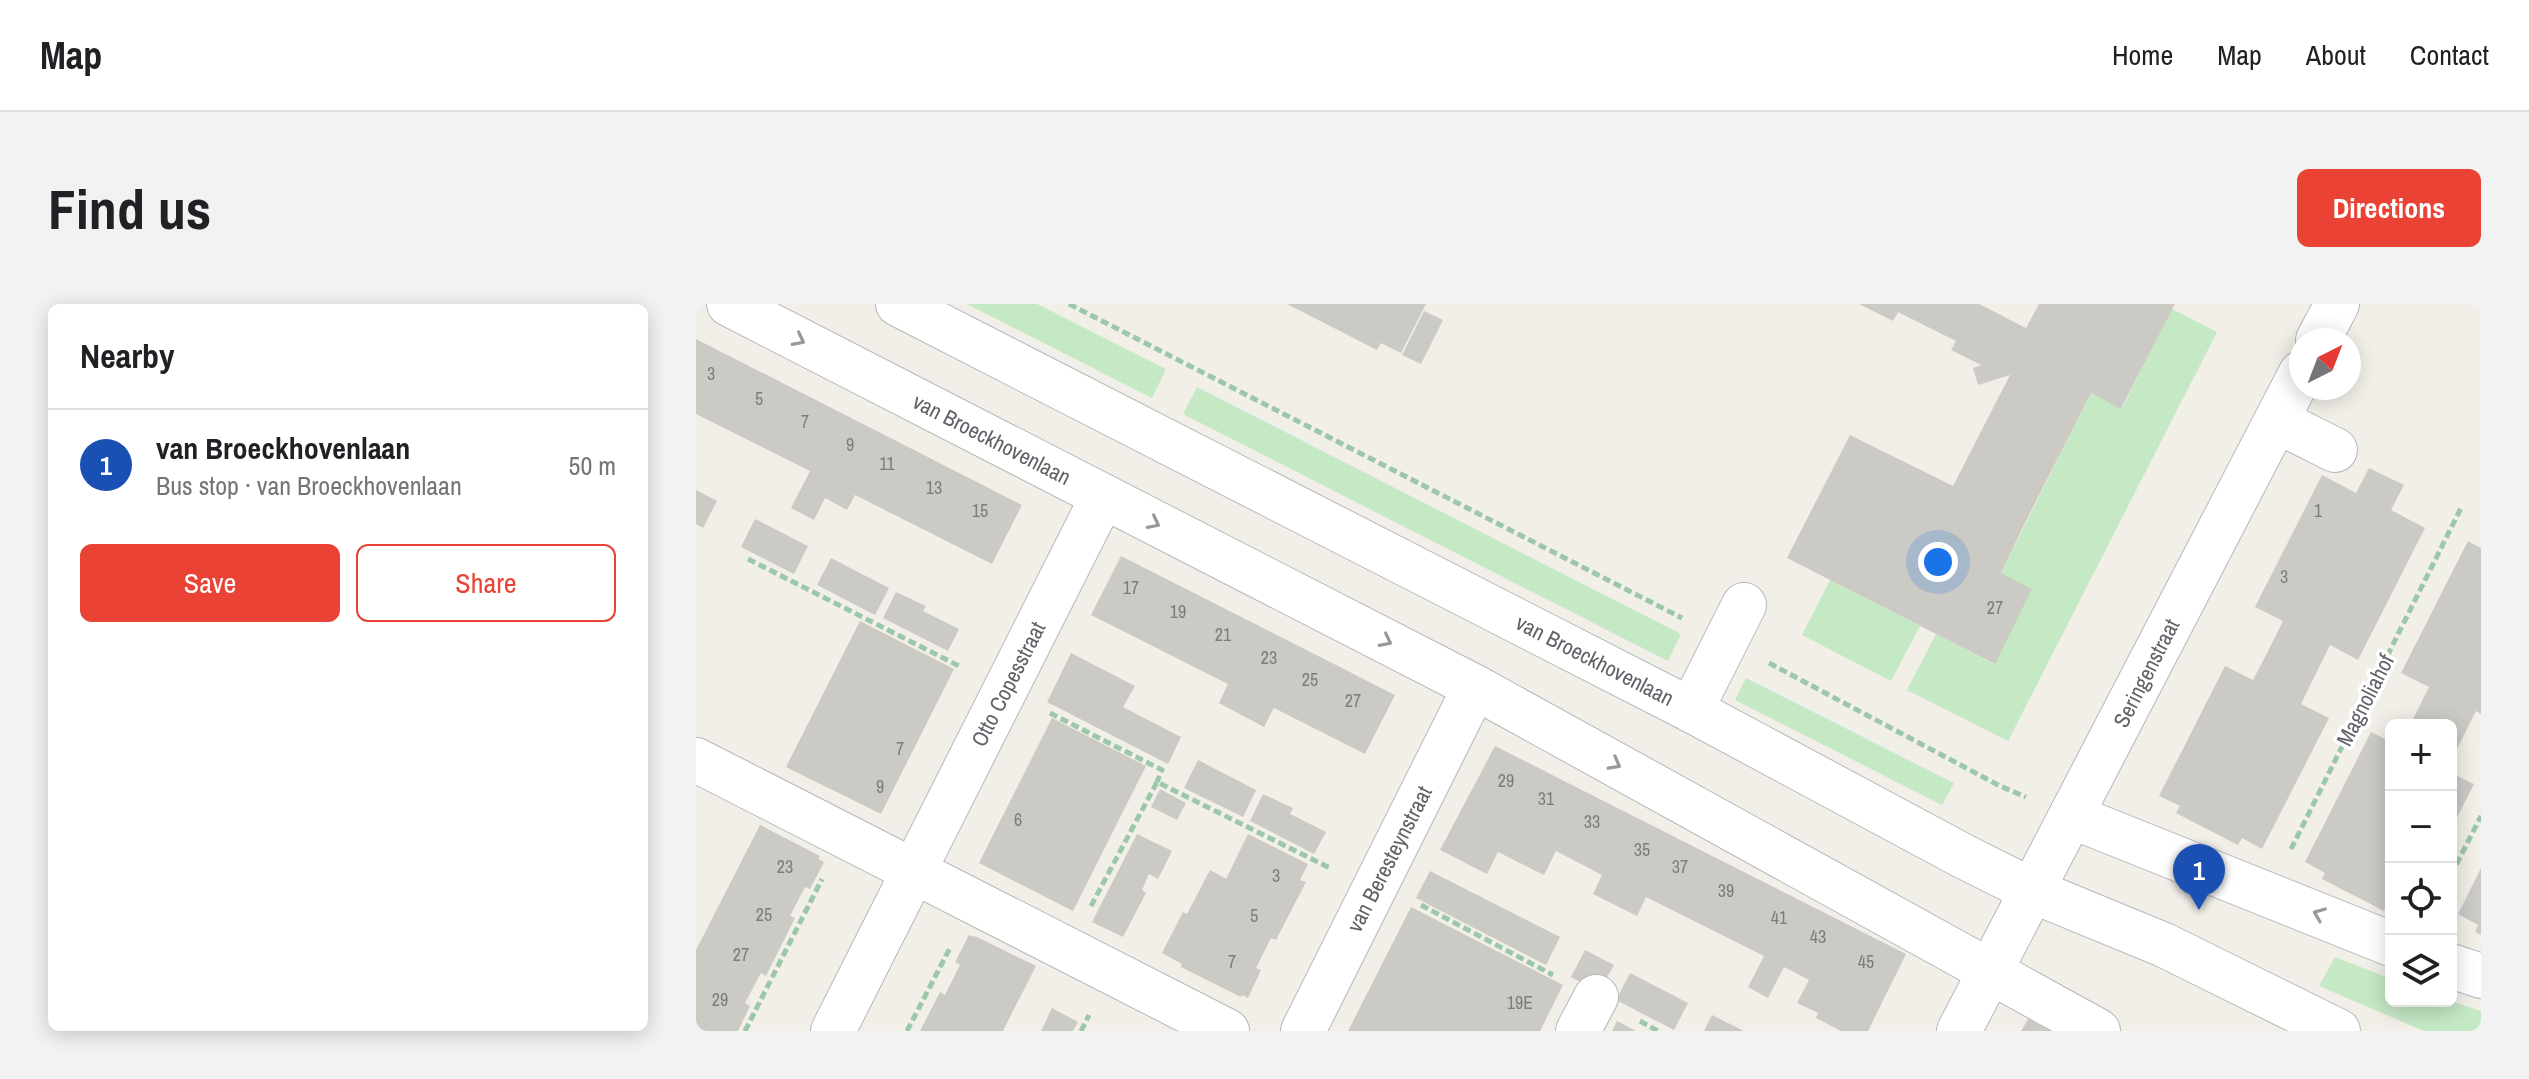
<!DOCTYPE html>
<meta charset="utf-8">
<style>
body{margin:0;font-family:"Archivo Narrow",sans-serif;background:#f2f2f2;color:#202124}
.controls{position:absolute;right:24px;bottom:24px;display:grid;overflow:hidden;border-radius:12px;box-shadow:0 4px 20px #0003}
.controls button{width:72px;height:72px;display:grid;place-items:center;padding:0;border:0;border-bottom:2px solid #e0e0e0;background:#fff;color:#202124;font:40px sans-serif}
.compass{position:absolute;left:1593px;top:24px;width:72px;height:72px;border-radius:50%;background:#fff;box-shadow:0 4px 20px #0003;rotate:42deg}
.you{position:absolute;left:1242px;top:258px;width:28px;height:28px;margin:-20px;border:6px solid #fff;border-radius:50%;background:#1a73e8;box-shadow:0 0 0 12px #1a73e833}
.badge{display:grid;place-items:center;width:52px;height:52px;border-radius:50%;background:#ea4335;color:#fff;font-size:26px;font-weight:700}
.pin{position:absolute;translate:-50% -66px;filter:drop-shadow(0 2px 4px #0008)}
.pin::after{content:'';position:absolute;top:42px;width:28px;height:24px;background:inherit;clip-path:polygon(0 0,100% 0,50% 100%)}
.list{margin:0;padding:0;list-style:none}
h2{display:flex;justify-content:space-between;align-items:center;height:104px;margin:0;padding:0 32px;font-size:34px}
h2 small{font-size:26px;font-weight:400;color:#757577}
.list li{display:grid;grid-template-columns:52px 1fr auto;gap:24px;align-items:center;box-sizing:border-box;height:112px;padding:0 32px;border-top:2px solid #e0e0e0}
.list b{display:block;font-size:30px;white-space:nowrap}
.list p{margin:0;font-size:26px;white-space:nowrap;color:#757577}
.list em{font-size:26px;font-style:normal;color:#757577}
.actions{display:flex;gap:16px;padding:24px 32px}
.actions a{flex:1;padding:18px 0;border:2px solid #ea4335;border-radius:12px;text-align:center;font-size:28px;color:#ea4335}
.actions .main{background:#ea4335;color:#fff}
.icon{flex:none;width:44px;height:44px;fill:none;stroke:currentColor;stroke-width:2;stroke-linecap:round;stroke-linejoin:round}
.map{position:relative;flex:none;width:1785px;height:727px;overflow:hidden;border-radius:12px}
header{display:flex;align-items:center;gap:48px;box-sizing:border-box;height:112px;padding:0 40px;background:#fff;border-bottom:2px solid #e0e0e0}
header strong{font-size:38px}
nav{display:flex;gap:44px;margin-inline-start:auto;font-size:28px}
.intro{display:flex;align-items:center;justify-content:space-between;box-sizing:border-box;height:192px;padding:0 48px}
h1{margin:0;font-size:56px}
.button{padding:20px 36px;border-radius:12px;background:#ea4335;color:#fff;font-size:28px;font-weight:700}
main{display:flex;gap:48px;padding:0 48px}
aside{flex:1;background:#fff;border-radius:12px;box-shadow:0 4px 20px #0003}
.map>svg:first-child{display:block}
.green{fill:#c5e8c5}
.building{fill:#cccac5}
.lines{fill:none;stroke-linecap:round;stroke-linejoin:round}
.minor-casing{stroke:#b5b8bc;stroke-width:46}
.path{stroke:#9cc7a9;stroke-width:5;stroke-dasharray:8 4;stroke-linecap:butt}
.minor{stroke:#fff;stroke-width:44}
.oneway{stroke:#979a9d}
.labels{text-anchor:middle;stroke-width:7;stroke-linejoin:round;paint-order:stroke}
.number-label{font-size:18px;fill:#7a7d7f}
.street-label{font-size:22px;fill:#5f6368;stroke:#fff}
</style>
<header>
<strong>Map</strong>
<nav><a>Home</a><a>Map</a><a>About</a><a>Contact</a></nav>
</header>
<div class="intro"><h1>Find us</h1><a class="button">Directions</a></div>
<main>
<aside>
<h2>Nearby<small></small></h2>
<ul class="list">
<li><span class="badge" style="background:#1a4fb4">1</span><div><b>van Broeckhovenlaan</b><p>Bus stop · van Broeckhovenlaan</p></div><em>50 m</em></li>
</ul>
<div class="actions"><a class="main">Save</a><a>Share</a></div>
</aside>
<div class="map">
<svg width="1785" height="727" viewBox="0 0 1785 727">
<rect width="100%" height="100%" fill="#f1efe8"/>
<g class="green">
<polygon points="271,0 341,0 470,65 456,94"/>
<polygon points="1476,5 1521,28 1312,437 1211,386 1240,330 1298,360 1305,269 1395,89 1426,105"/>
<polygon points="501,83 985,330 972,357 487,110"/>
<polygon points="1134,276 1224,322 1195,377 1106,331"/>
<polygon points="1050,374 1258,479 1246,501 1039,396"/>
<polygon points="1639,653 1695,675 1695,697 1755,697 1785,707 1785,727 1728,727 1623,682"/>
</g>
<g class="building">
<polygon points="591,0 730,0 705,49 685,39 681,46"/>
<polygon points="1163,0 1283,0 1330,24 1343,0 1479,0 1425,105 1395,89 1329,219 1305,269 1336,285 1299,360 1091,254 1154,131 1257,182 1314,71 1282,81 1277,64 1285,61 1255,46 1260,37 1202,8 1197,17"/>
<polygon points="728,7 747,16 725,60 706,51"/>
<polygon points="0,35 326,201 296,260 159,191 151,206 129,194 118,216 95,204 114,167 0,110"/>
<polygon points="1673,164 1708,181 1695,206 1729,224 1662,356 1634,341 1605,400 1633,414 1566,545 1546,534 1542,541 1480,509 1484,502 1463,492 1529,362 1557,376 1572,347 1587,317 1559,303 1626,171 1660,189"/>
<polygon points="0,186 21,197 7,224 0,220"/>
<polygon points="59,215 112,242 98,270 45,243"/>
<polygon points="1772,237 1785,244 1785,410 1780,407 1755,457 1755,421 1714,421 1733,383 1705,369"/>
<polygon points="425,252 699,391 669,450 578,404 568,423 523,399 532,380 395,311"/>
<polygon points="135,254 193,284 179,311 121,281"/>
<polygon points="200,288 230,302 227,307 263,325 252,347 187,314"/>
<polygon points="164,317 258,365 185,510 90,463"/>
<polygon points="375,349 439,382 427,403 485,433 472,460 351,398"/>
<polygon points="356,414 450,462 377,607 283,559"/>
<polygon points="1675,428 1695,438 1695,602 1692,600 1688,607 1626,575 1629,569 1609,558"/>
<polygon points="799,442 1210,650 1172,727 1145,727 1120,714 1122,709 1101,699 1113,676 1088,663 1072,694 1052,683 1068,652 950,593 941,612 897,590 906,571 860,547 848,571 802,548 791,570 744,546"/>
<polygon points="502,456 560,486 547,513 488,484"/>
<polygon points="1755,469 1778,480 1755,525"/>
<polygon points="464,485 490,499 481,516 455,503"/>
<polygon points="567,490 597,504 594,510 630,528 618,550 554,517"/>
<polygon points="64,521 124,552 122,555 128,558 114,585 109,583 94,612 99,614 70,672 65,669 49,699 54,702 42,727 0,727 0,646"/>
<polygon points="441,530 476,547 462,575 453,570 446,586 450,589 427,633 396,618"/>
<polygon points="552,530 612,560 604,576 610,578 580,636 575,634 560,664 565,666 552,694 546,691 545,693 485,663 486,660 466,649 487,608 491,610 514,566 530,575"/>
<polygon points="1785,564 1785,631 1779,628 1782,621 1762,610"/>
<polygon points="734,567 864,633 850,661 720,594"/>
<polygon points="715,603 867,681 844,727 652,727"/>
<polygon points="273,631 279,633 279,632 340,662 317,707 307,727 224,727 244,688 249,691 264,661 259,658"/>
<polygon points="889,646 918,661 903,688 875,673"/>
<polygon points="934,669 992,699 978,726 920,696"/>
<polygon points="356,704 382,718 377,727 345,727"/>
<polygon points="1016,711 1048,727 1008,727"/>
<polygon points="1334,712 1360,727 1325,727"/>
<polygon points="921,717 940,727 916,727"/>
</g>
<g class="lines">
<g class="minor-casing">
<g id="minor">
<polyline points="33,0 779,383 1402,727"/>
<polyline points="202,0 995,406 1267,552 1337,587 1468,641 1642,727"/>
<polyline points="1622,36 1641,0"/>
<polyline points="1581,117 1639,146"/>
<polyline points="995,406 1048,301"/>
<polyline points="0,456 531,727"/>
<polyline points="1375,512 1695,640"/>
<polyline points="1755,662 1785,672"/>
<polyline points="137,727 407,192"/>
<polyline points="607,727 779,383"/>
<polyline points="882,727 900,693"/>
<polyline points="1263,727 1605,69"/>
</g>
</g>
<g class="path">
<polyline points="373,0 986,314"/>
<polyline points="52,255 263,362"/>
<polyline points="1073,359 1304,482 1330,493"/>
<polyline points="354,409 466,466 461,478"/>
<polyline points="1595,545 1766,202"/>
<polyline points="1755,571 1785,512"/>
<polyline points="725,601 857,671"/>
<polyline points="395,602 461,478 634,564"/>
<polyline points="944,717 962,727"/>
<polyline points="49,727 126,575"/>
<polyline points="211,727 255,642"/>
<polyline points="385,727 393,711"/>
</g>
<use href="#minor" class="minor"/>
</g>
<defs><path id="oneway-chevron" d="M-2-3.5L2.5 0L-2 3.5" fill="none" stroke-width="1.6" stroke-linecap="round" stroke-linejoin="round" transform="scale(2)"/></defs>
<g class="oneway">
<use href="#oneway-chevron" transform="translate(103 36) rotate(27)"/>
<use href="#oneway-chevron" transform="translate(458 219) rotate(27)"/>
<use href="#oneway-chevron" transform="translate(690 337) rotate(27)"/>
<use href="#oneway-chevron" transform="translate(919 460) rotate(29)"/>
<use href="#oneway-chevron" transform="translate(1623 610) rotate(-158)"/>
</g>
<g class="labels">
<g class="number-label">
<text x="15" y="76">3</text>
<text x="63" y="101">5</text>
<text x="109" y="124">7</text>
<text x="154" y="147">9</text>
<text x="191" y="166">11</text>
<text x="238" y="190">13</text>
<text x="284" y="213">15</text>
<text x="1622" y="213">1</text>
<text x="1588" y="279">3</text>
<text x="435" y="290">17</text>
<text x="1299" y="310">27</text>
<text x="482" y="314">19</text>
<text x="527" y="337">21</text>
<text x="573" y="360">23</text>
<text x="614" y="382">25</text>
<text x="657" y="403">27</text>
<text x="204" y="451">7</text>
<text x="810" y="483">29</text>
<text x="184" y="489">9</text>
<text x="850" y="501">31</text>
<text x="322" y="522">6</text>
<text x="896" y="524">33</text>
<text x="946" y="552">35</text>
<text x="89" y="569">23</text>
<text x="984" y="569">37</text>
<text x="580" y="578">3</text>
<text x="1030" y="593">39</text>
<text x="68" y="617">25</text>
<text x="558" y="618">5</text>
<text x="1083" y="620">41</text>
<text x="1122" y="639">43</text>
<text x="45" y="657">27</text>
<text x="536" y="664">7</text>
<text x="1170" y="664">45</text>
<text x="24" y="702">29</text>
<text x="824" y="705">19E</text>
</g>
<g class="street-label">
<text transform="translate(296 135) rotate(27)" y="8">van Broeckhovenlaan</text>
<text transform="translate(899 356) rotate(27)" y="8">van Broeckhovenlaan</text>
<text transform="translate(1450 369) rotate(-63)" y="8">Seringenstraat</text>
<text transform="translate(312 380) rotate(-63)" y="8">Otto Copesstraat</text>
<text transform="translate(1669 396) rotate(-63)" y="8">Magnoliahof</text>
<text transform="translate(693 555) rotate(-63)" y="8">van Beresteynstraat</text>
</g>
</g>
</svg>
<div class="controls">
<button>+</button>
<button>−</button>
<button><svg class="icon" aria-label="locate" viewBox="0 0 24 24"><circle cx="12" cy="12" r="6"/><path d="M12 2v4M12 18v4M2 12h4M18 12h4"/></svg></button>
<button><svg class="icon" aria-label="layers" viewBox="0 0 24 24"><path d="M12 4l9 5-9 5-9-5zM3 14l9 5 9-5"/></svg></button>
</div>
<svg class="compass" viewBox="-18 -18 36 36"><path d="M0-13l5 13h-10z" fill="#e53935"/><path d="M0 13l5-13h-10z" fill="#757577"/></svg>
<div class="you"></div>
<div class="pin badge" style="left:1503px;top:606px;background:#1a4fb4">1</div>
</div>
</main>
